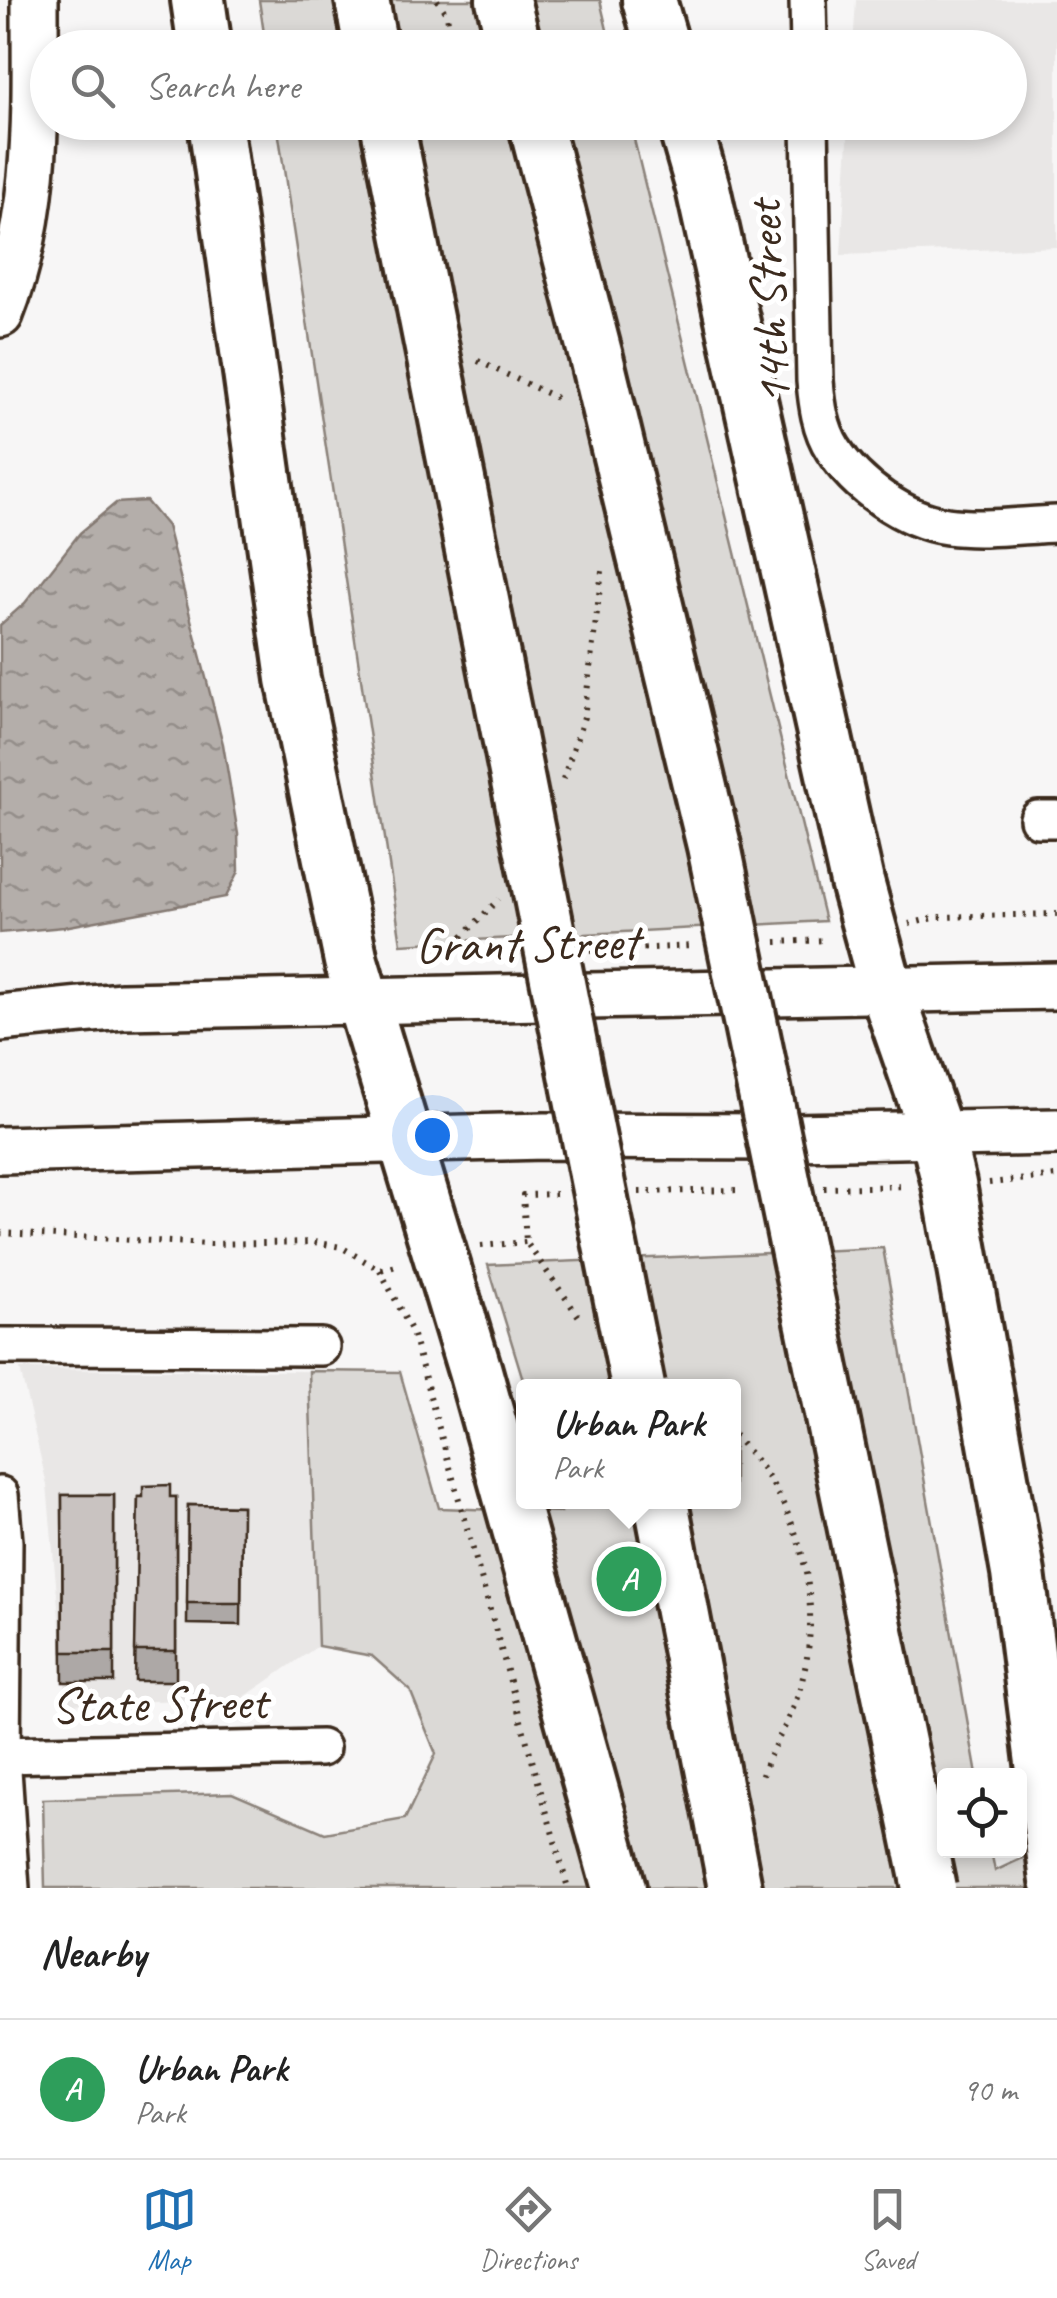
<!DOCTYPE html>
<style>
body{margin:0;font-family:Caveat,sans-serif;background:#f6f6f6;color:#222}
.controls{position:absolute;right:30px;bottom:30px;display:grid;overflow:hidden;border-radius:10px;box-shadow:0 5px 15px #0003}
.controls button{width:90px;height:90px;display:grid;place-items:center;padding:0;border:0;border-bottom:2px solid #e0e0e0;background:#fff;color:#222;font:50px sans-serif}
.you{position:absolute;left:432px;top:1135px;width:35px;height:35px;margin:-25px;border:8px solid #fff;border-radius:50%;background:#1a73e8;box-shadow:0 0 0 15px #1a73e833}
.badge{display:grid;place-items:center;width:65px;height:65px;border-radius:50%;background:#1f6fb2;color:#fff;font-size:32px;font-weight:700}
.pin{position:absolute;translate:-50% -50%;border:5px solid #fff;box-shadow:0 2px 10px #0006}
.popup{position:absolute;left:516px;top:1379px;width:225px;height:130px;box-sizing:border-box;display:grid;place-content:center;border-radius:10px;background:#fff;filter:drop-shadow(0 2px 8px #0005);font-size:32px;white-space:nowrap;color:#767676}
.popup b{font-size:38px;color:#222}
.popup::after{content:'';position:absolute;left:50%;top:100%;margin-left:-20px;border:20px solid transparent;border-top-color:#fff}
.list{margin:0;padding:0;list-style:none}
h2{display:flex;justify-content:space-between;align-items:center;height:130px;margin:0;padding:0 40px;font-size:42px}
h2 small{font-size:32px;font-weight:400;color:#767676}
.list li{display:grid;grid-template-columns:65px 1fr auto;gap:30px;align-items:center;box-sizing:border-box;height:140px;padding:0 40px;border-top:2px solid #e0e0e0}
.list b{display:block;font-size:38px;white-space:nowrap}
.list p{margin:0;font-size:32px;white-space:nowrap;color:#767676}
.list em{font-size:32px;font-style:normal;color:#767676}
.icon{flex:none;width:55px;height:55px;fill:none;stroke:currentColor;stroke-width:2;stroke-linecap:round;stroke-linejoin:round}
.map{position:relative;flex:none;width:1057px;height:1888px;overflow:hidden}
.search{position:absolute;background:#fff;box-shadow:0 5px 15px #0003;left:30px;right:30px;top:30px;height:110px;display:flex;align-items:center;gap:25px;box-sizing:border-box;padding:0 35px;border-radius:55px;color:#767676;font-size:38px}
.sheet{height:270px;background:#fff}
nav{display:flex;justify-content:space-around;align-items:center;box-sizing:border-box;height:140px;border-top:2px solid #e0e0e0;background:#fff;font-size:28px;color:#767676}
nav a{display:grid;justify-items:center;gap:5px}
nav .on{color:#1f6fb2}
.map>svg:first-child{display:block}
.built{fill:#e9e7e6}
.park{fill:#dbd9d6;stroke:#8b827a;stroke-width:2.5}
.water{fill:url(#water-ripples);stroke:#847972;stroke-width:2.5}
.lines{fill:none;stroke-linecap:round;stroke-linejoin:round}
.minor-casing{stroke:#3b2a1e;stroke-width:42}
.major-casing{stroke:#3b2a1e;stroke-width:52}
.highway-casing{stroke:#3b2a1e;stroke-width:60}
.path{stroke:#3b2a1e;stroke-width:6;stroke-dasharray:2.5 8;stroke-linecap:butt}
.minor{stroke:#fff;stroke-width:35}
.major{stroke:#fff;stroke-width:45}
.highway{stroke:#fff;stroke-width:52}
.highway-bridge-casing{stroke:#3b2a1e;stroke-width:60;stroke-linecap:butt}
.highway-bridge{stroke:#fff;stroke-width:52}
.wall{fill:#ada8a6;stroke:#3b2a1e;stroke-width:2.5}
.building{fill:#c9c3c1;stroke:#3b2a1e;stroke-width:2.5}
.labels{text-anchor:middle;stroke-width:10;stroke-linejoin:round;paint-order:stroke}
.street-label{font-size:50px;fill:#3b2a1e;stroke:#fff}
</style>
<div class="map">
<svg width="1057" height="1888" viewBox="0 0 1057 1888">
<defs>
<pattern id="water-ripples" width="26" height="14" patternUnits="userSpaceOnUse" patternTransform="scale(2.5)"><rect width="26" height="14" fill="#b4aeaa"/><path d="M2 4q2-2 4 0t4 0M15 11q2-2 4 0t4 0" fill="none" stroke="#948e8a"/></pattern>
</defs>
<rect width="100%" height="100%" fill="#f7f6f6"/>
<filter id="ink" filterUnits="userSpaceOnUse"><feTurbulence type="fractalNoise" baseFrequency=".01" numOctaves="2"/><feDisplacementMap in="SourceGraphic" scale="20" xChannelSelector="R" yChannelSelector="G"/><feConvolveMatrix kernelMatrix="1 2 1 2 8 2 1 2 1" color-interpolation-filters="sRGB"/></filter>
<g filter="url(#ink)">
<g class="built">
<polygon points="856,0 1057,0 1057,247 841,255 849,123 1010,122 1010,48 853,47"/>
<polygon points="20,1369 309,1371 318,1646 243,1698 67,1704 47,1485"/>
</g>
<g class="park">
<polygon points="259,0 600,0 611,47 266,47"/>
<polygon points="277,123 630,123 825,921 401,944"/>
<polygon points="883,1248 977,1775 944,1776 944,1850 991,1851 995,1871 1057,1842 1057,1888 45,1888 43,1799 232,1793 325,1833 405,1819 436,1754 410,1690 372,1656 318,1646 309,1371 400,1372 439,1508 561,1512 559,1502 734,1502 734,1386 525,1386 488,1265"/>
</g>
<polygon class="water" points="146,501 167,526 223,744 238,834 239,871 226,897 64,927 0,933 0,625 25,603 80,533 116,503"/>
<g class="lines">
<g class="minor-casing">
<g id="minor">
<polyline points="808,0 809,48"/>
<path d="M810,122L815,381C817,404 820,429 833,449C856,486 904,520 947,526C982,531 1022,525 1057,524"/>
<polyline points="1038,819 1057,819"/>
<polyline points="0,1346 321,1347"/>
<polyline points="0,1495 4,1542 2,1755 11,1888"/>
<polyline points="0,1755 321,1748"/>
</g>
</g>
<g class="major-casing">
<g id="major">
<path d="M0,314C40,213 35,106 35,0"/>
<polyline points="0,1018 122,1006 1057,986"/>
<polyline points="0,1150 544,1136 792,1137 1057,1132"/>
</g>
</g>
<g class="highway-casing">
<g id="highway">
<polyline points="198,0 205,48"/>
<polyline points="362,0 371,48"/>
<polyline points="503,0 515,48"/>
<polyline points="649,0 663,48"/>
<polyline points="215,122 293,679 351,961 475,1371 619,1888"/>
<polyline points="684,122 703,188 857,882 886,988 937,1135 949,1184 1018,1573 1057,1881"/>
<polyline points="661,1502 735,1888"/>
</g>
</g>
<g class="path">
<polyline points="437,0 447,15 452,48"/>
<polyline points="435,139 443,122"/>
<polyline points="478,361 561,400"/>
<polyline points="563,779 584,717 602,571"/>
<polyline points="909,924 938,917 1057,914"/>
<polyline points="776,942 828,940"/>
<polyline points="591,951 693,946"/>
<polyline points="440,959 499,899"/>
<polyline points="989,1183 1057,1176"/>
<polyline points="824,1188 906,1186"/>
<polyline points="639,1192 741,1190"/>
<polyline points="556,1194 523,1195 526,1242 582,1321"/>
<polyline points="0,1233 210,1244 314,1242 341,1247 380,1270 401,1265"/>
<polyline points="481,1246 526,1242"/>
<polyline points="380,1270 412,1332 568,1888"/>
<path d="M734,1435C745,1449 759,1462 768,1477C812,1546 823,1629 794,1706C784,1733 766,1755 760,1783"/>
</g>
<use href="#minor" class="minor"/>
<use href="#major" class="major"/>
<use href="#highway" class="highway"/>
<g class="highway-bridge-casing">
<g id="highway-bridge">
<polyline points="387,122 638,1386"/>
<polyline points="535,122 596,357 714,846 929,1888"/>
</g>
</g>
<use href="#highway-bridge" class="highway-bridge"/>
</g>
<g class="wall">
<polygon points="62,1495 114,1495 114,1682 63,1682"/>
<polygon points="138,1497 176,1497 176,1681 135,1681"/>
<polygon points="188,1505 242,1506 241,1625 187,1624"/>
</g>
<g class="building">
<polygon points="170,1485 170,1497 176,1497 176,1651 135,1651 138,1497 143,1497 143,1486"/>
<polygon points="62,1495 114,1495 114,1652 63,1652"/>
<polygon points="188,1505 242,1506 241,1603 187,1603"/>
</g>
</g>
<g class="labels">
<g class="street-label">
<text transform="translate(767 303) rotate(-93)" y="18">14th Street</text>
<text transform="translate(527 942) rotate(-1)" y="18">Grant Street</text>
<text transform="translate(159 1702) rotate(-1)" y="18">State Street</text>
</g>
</g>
</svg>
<div class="controls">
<button><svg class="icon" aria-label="locate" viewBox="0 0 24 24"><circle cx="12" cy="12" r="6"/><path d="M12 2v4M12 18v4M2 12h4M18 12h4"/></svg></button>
</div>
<div class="you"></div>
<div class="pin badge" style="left:629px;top:1579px;background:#2e9e5b">A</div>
<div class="popup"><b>Urban Park</b>Park</div>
<div class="search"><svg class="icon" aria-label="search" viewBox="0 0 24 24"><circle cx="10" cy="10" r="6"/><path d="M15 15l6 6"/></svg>Search here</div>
</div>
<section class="sheet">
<h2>Nearby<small></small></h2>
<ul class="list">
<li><span class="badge" style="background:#2e9e5b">A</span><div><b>Urban Park</b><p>Park</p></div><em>90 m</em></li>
</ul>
</section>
<nav>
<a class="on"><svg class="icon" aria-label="map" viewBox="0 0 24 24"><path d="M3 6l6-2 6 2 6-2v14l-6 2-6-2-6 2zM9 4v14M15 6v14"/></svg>Map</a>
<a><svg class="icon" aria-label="directions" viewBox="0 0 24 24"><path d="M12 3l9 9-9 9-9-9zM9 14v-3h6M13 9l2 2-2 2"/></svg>Directions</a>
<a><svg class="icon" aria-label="saved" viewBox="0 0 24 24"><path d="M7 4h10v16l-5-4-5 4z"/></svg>Saved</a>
</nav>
